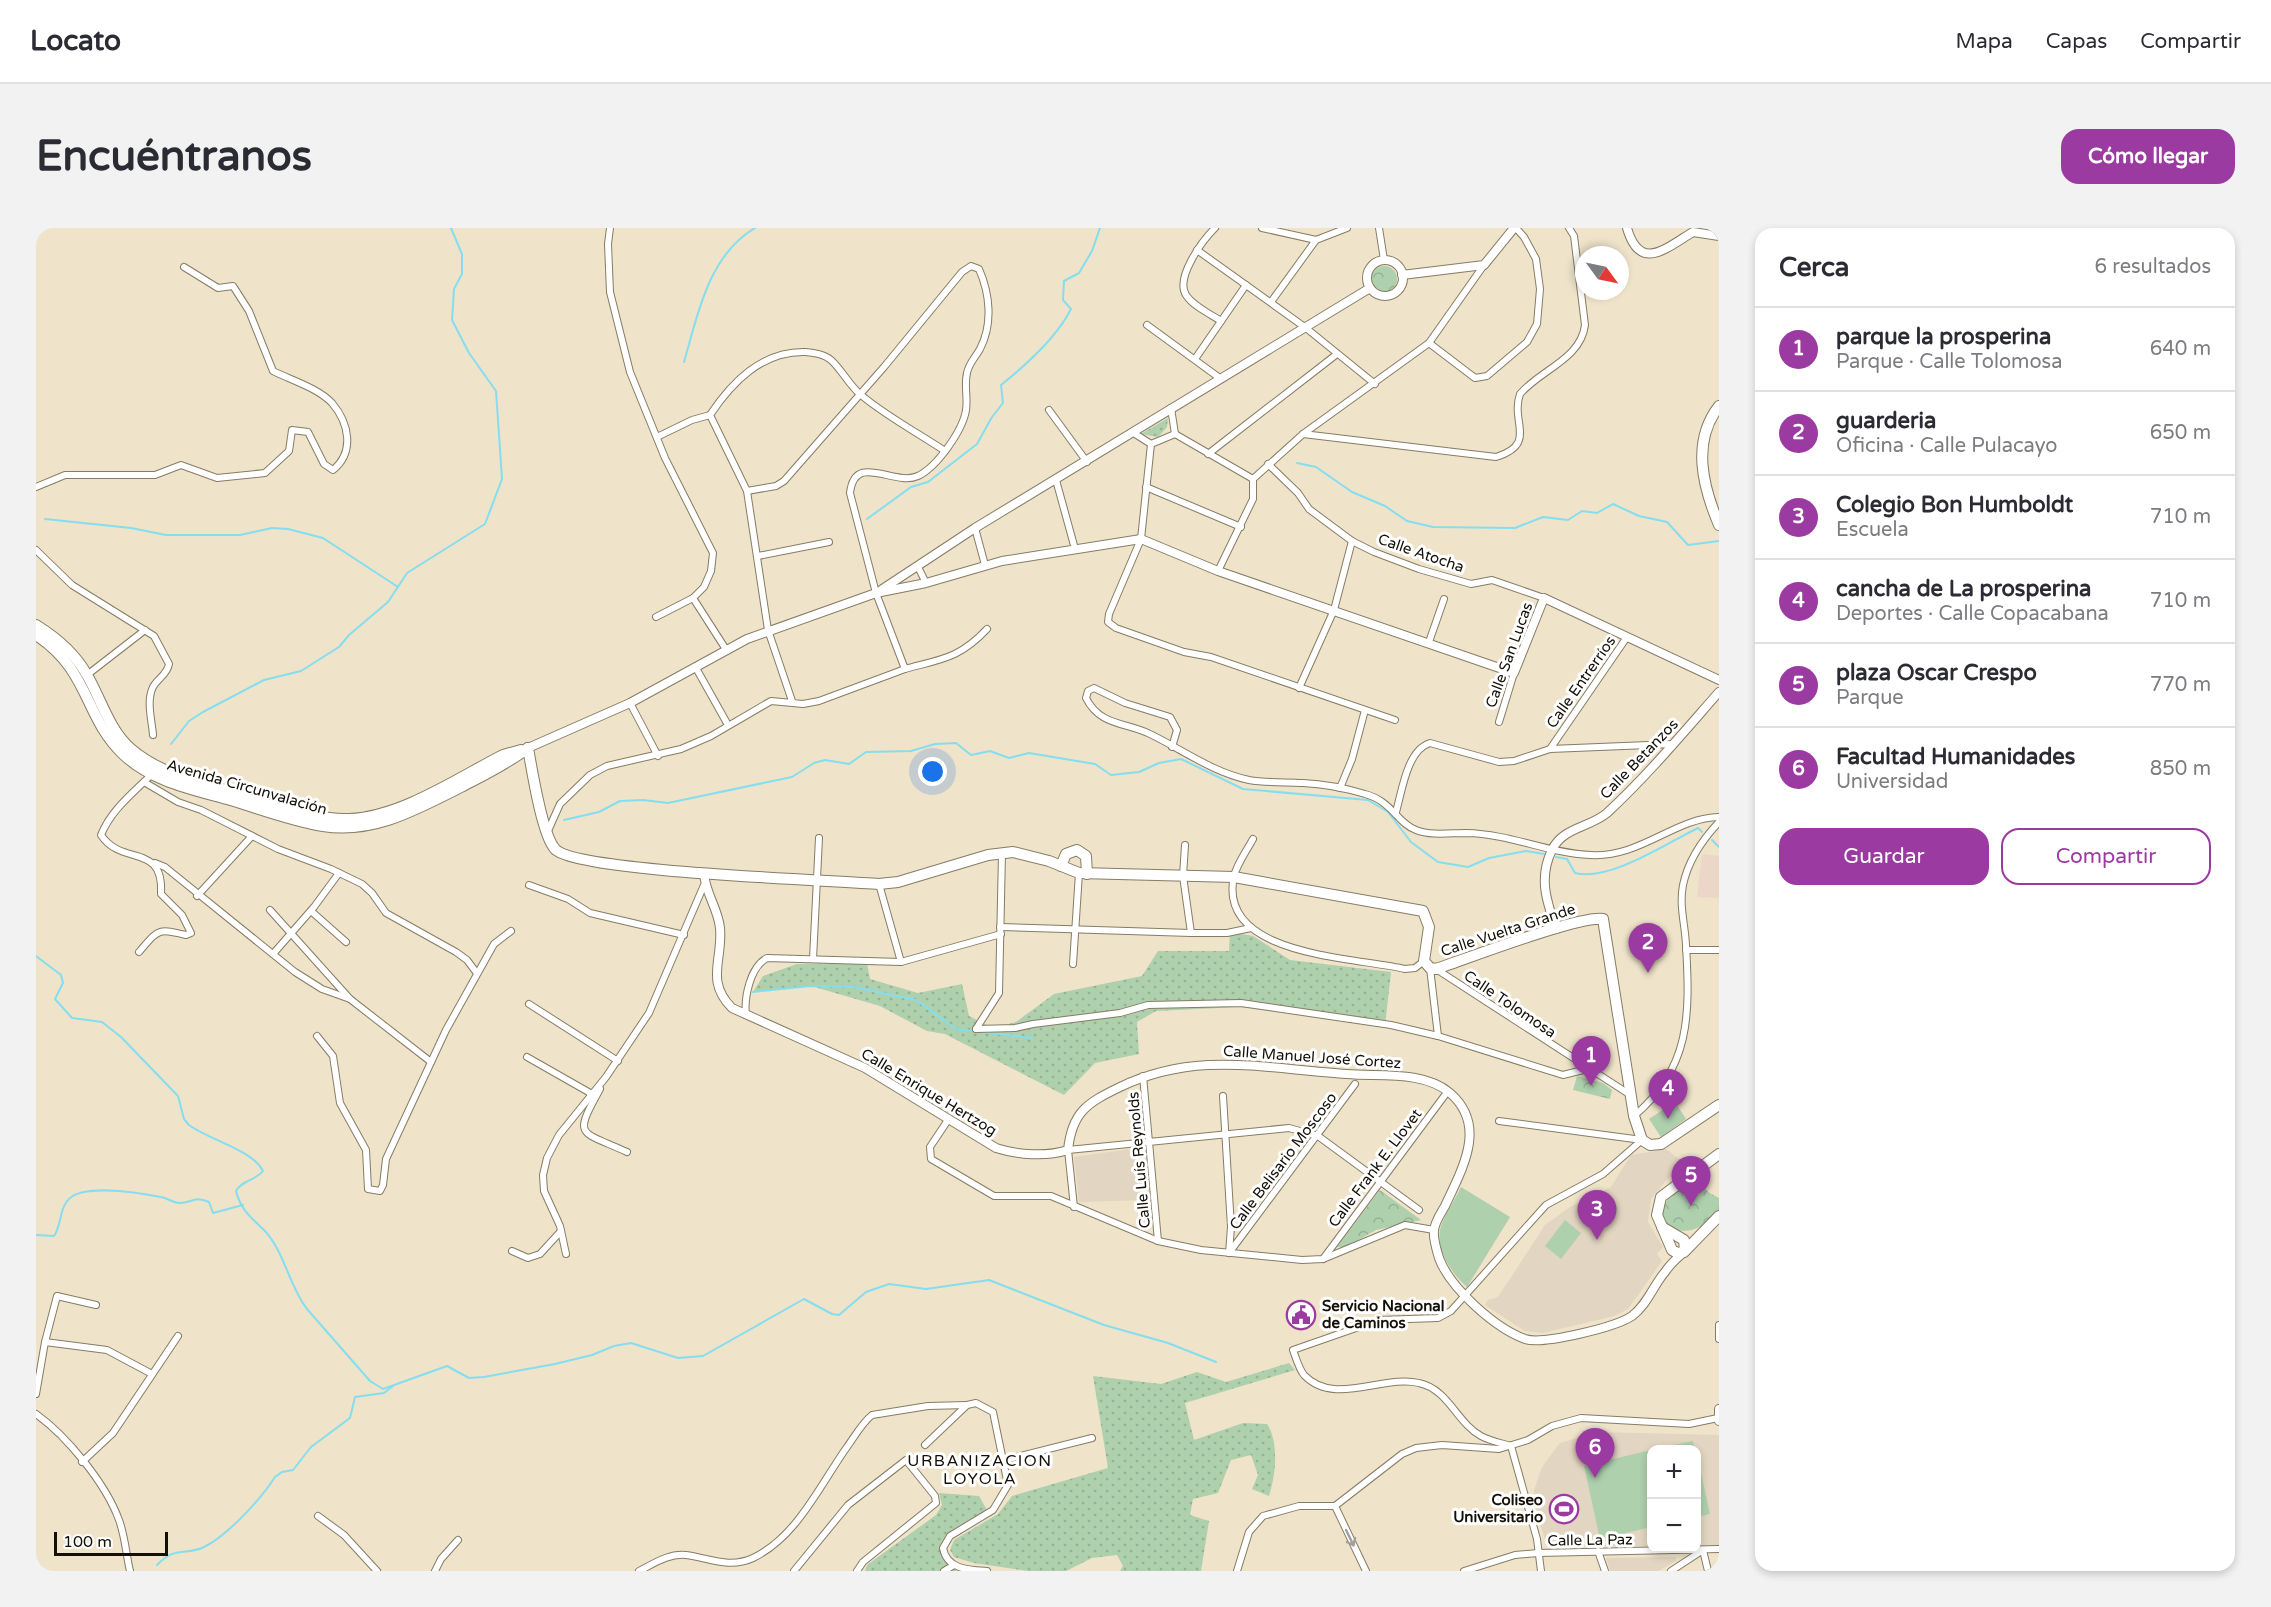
<!DOCTYPE html>
<html lang="es">
<meta charset="utf-8">
<style>
body{margin:0;font-family:"Varela Round",sans-serif;background:#f2f2f3;color:#2b2b33}
.controls{position:absolute;right:18px;bottom:18px;display:grid;overflow:hidden;border-radius:12px;box-shadow:0 3px 9px #0003}
.controls button{width:54px;height:54px;display:grid;place-items:center;padding:0;border:0;border-bottom:2px solid #e1e1e2;background:#fff;color:#2b2b33;font:30px sans-serif}
.compass{position:absolute;left:1539px;top:18px;width:54px;height:54px;border-radius:50%;background:#fff;box-shadow:0 3px 9px #0003;rotate:123deg}
.scale{position:absolute;left:18px;bottom:15px;width:114px;box-sizing:border-box;padding-left:6px;border:3px solid #141007;border-top:0;font-size:16px;line-height:21px;white-space:nowrap;color:#141007;-webkit-text-stroke:4px #fff;paint-order:stroke}
.you{position:absolute;left:897px;top:544px;width:21px;height:21px;margin:-15px;border:4px solid #fff;border-radius:50%;background:#1a73e8;box-shadow:0 0 0 9px #1a73e833}
.badge{display:grid;place-items:center;width:39px;height:39px;border-radius:50%;background:#9b3aa1;color:#fff;font-size:20px;font-weight:700}
.pin{position:absolute;translate:-50% -50px;filter:drop-shadow(0 2px 3px #0008)}
.pin::after{content:'';position:absolute;top:32px;width:21px;height:18px;background:inherit;clip-path:polygon(0 0,100% 0,50% 100%)}
.list{margin:0;padding:0;list-style:none}
h2{display:flex;justify-content:space-between;align-items:center;height:78px;margin:0;padding:0 24px;font-size:26px}
h2 small{font-size:20px;font-weight:400;color:#7c7c81}
.list li{display:grid;grid-template-columns:39px 1fr auto;gap:18px;align-items:center;box-sizing:border-box;height:84px;padding:0 24px;border-top:2px solid #e1e1e2}
.list b{display:block;font-size:22px;white-space:nowrap}
.list p{margin:0;font-size:20px;white-space:nowrap;color:#7c7c81}
.list em{font-size:20px;font-style:normal;color:#7c7c81}
.actions{display:flex;gap:12px;padding:18px 24px}
.actions a{flex:1;padding:14px 0;border:2px solid #9b3aa1;border-radius:18px;text-align:center;font-size:21px;color:#9b3aa1}
.actions .main{background:#9b3aa1;color:#fff}
.map{position:relative;flex:none;width:1683px;height:1343px;overflow:hidden;border-radius:18px}
header{display:flex;align-items:center;gap:36px;box-sizing:border-box;height:84px;padding:0 30px;background:#fff;border-bottom:2px solid #e1e1e2}
header strong{font-size:28px}
nav{display:flex;gap:33px;margin-inline-start:auto;font-size:21px}
.intro{display:flex;align-items:center;justify-content:space-between;box-sizing:border-box;height:144px;padding:0 36px}
h1{margin:0;font-size:42px}
.button{padding:15px 27px;border-radius:18px;background:#9b3aa1;color:#fff;font-size:21px;font-weight:700}
main{display:flex;gap:36px;padding:0 36px}
aside{flex:1;background:#fff;border-radius:18px;box-shadow:0 3px 9px #0003}
.map>svg:first-child{display:block}
.education{fill:#e2d5c1}
.medical{fill:#ebd6c8}
.grass{fill:url(#grass-dots)}
.forest{fill:url(#forest-crowns)}
.pitch{fill:#aed0ad}
.lines{fill:none;stroke-linecap:round;stroke-linejoin:round}
.stream{stroke:#85deef;stroke-width:2}
.minor-casing{stroke:#867c65;stroke-width:8}
.tertiary-casing{stroke:#867c65;stroke-width:10}
.primary-casing{stroke:#867c65;stroke-width:12}
.minor{stroke:#fff;stroke-width:6}
.tertiary{stroke:#fff;stroke-width:8}
.primary{stroke:#fff;stroke-width:10}
.oneway{stroke:#a19f9c}
.labels{text-anchor:middle;stroke-width:6;stroke-linejoin:round;paint-order:stroke}
.street-label{font-size:15px;fill:#141007;stroke:#fff}
.poi-label{font-size:15px;font-weight:bold;fill:#141007;stroke:#fff;text-anchor:start}
.neighbourhood-label{font-size:16px;letter-spacing:1.5px;fill:#141007;stroke:#fff}
</style>
<header>
<strong>Locato</strong>
<nav><a>Mapa</a><a>Capas</a><a>Compartir</a></nav>
</header>
<div class="intro"><h1>Encuéntranos</h1><a class="button">Cómo llegar</a></div>
<main>
<div class="map">
<svg width="1683" height="1343" viewBox="0 0 1683 1343">
<defs>
<pattern id="grass-dots" width="8" height="8" patternUnits="userSpaceOnUse" patternTransform="scale(1.5)"><rect width="8" height="8" fill="#aed0ad"/><path d="M2 2h.1M6 6h.1" fill="none" stroke="#95b293" stroke-width="1.8" stroke-linecap="round"/></pattern>
<pattern id="forest-crowns" width="20" height="18" patternUnits="userSpaceOnUse" patternTransform="scale(1.5)"><rect width="20" height="18" fill="#aed0ad"/><path d="M2 6a3 3 0 1 1 6 0M12 15a3 3 0 1 1 6 0" fill="none" stroke="#95b293"/></pattern>
</defs>
<rect width="100%" height="100%" fill="#efe3ca"/>
<g class="education">
<polygon points="1108,919 1109,972 1043,974 1038,929"/>
<polygon points="1630,921 1652,938 1631,951 1615,971 1612,994 1627,1019 1621,1026 1626,1033 1592,1081 1578,1088 1507,1105 1489,1103 1449,1077 1452,1072 1462,1069 1509,997 1534,979 1575,959 1595,927"/>
<polygon points="1561,1204 1683,1207 1683,1317 1661,1318 1660,1222 1616,1222 1615,1318 1523,1319 1517,1314 1510,1315 1501,1286 1498,1262 1506,1239 1524,1215"/>
<polygon points="1640,1329 1640,1333 1622,1343 1574,1343 1570,1330"/>
</g>
<polygon class="medical" points="1666,626 1683,628 1683,670 1661,669"/>
<g class="grass">
<polygon points="1132,190 1131,199 1122,209 1105,206"/>
<polygon points="1194,704 1217,708 1254,732 1355,744 1349,798 1204,779 1120,783 1101,794 1103,826 1059,835 1028,867 909,806 891,803 844,778 775,758 717,764 727,748 761,736 831,735 834,751 882,765 926,756 933,788 957,800 980,794 1018,766 1106,748 1122,723 1193,723"/>
<path d="M1253,1135L1259,1142L1149,1175L1158,1212L1207,1195L1231,1196C1243,1214 1240,1247 1233,1268L1216,1261L1222,1247L1215,1227L1195,1232L1182,1265L1157,1271L1154,1287L1173,1293L1165,1343H1084L1087,1338L1081,1327L1056,1330L1030,1343H992L938,1335L918,1329L914,1322L918,1312L962,1286L976,1268L1072,1240L1057,1148L1125,1156L1161,1144L1190,1154Z"/>
<path d="M903,1265L943,1268L951,1282C928,1296 912,1299 908,1328L916,1341L922,1343H829L831,1337L900,1287L906,1277Z"/>
</g>
<g class="forest">
<circle cx="1348" cy="51" r="13"/>
<polygon points="1541,848 1567,855 1576,862 1574,871 1537,862"/>
<path d="M1660,948L1672,964L1683,970V984C1665,1001 1648,1011 1627,994C1623,970 1643,961 1660,948Z"/>
<polygon points="1344,962 1385,992 1340,1002 1310,1019 1301,1019"/>
</g>
<g class="pitch">
<polygon points="1639,874 1650,891 1625,909 1613,891"/>
<path d="M1425,959L1474,989L1431,1059C1417,1047 1400,1023 1404,1002C1407,988 1419,972 1425,959Z"/>
<polygon points="1529,992 1545,1005 1525,1031 1509,1018"/>
<polygon points="1657,1213 1659,1221 1618,1221"/>
<polygon points="1615,1222 1615,1299 1564,1311 1548,1238"/>
<polygon points="1661,1227 1674,1286 1661,1289 1660,1289"/>
</g>
<g class="lines">
<g class="stream">
<path d="M648,134C662,86 672,28 719,0"/>
<polyline points="1261,235 1280,239 1316,264 1349,278 1371,293 1397,299 1479,300 1507,289 1532,292 1546,283 1561,285 1577,276 1603,288 1631,294 1652,317 1683,313"/>
<polyline points="9,291 95,300 130,307 204,307 236,300 252,301 287,310 362,359"/>
<path d="M831,291L875,259L892,254L941,216L956,189L967,175L965,157C990,137 1021,109 1035,81L1027,72L1028,53L1043,45L1056,23L1064,0"/>
<polyline points="135,516 153,493 167,484 228,452 265,443 303,419 313,407 352,374 371,345 449,296 466,251 460,163 433,125 416,92 418,61 426,46 426,26 415,0"/>
<polyline points="528,592 563,584 584,573 607,572 632,575 756,549 778,535 789,532 813,536 830,524 875,523 899,516 920,515 935,527 954,523 973,530 993,525 1059,536 1075,547 1103,544 1123,535 1145,531 1207,561 1332,572 1352,584 1375,614 1402,634 1432,639 1453,630 1490,623 1508,626"/>
<polyline points="1676,612 1683,619"/>
<path d="M1520,629L1531,631L1539,645C1573,654 1631,615 1662,600L1666,604"/>
<path d="M0,728L25,747L27,755L19,771L36,790L66,794L85,809L142,868L148,891L153,897C173,912 217,922 227,943C219,953 206,952 200,963C205,983 216,990 229,1003C249,1025 253,1058 271,1081L334,1153L347,1161L411,1138L433,1150L448,1149L519,1136L556,1127L578,1118L595,1115L642,1130L667,1128L768,1071L796,1086L803,1087L830,1064L853,1056L890,1061L953,1052L1068,1097L1132,1115L1180,1134"/>
<polyline points="717,764 775,758 818,759 880,772 920,801 996,810"/>
<path d="M0,1007L18,1008C26,997 23,979 34,970C50,956 104,965 125,969C131,970 136,974 142,975C156,976 157,967 173,974L177,985L207,977"/>
<path d="M121,1337C140,1317 150,1328 168,1319C191,1308 225,1271 239,1249L246,1244L257,1242L275,1219L314,1190L319,1169L348,1165L357,1158"/>
</g>
<g class="minor-casing">
<g id="minor">
<polyline points="574,0 572,16 574,64 594,144 629,230 677,325 675,343 668,359 657,370"/>
<path d="M1179,0C1166,13 1139,50 1150,67C1157,78 1174,86 1185,93"/>
<polyline points="1226,0 1280,12 1311,0"/>
<polyline points="1343,0 1348,32"/>
<polyline points="1161,22 1270,100 1339,156"/>
<polyline points="1235,74 1280,12"/>
<polyline points="1111,97 1185,151"/>
<polyline points="1393,115 1439,150 1451,148 1491,114 1501,96 1504,61 1500,31 1488,9 1480,0"/>
<polyline points="1159,131 1210,57"/>
<polyline points="1135,180 1139,206"/>
<polyline points="1013,182 1051,234"/>
<polyline points="1096,204 1115,216"/>
<path d="M1267,206L1460,229C1502,216 1474,194 1484,166C1504,142 1545,131 1549,97L1538,8L1533,0"/>
<polyline points="621,209 656,192 674,187"/>
<polyline points="1172,226 1301,126"/>
<polyline points="1232,236 1262,265 1273,281 1316,313 1338,324 1383,341 1435,356 1456,352 1508,370"/>
<polyline points="1217,251 1139,206 1115,216 1105,311 1073,386 1072,394 1080,400 1148,424 1175,429 1359,492"/>
<polyline points="1217,251 1267,206 1393,115 1448,37"/>
<polyline points="1020,252 1039,321"/>
<path d="M0,259L29,247H119L145,237L181,250L229,245L253,223L256,202L272,204L288,236L297,242C319,224 313,195 296,175C282,160 255,152 237,143L213,83L197,58L182,60L148,39"/>
<polyline points="1110,259 1205,299"/>
<path d="M711,263L674,187C696,154 726,123 769,124C778,125 788,126 795,132C806,142 813,157 825,167C850,188 882,205 909,223"/>
<polyline points="939,300 949,337"/>
<path d="M0,322L36,357L118,408L133,436C131,447 122,450 117,459C110,473 116,493 117,507"/>
<polyline points="722,328 793,314"/>
<polyline points="882,339 890,355"/>
<polyline points="1182,343 1217,271 1217,251"/>
<polyline points="620,389 657,370 691,423"/>
<polyline points="1393,414 1408,371"/>
<polyline points="660,440 692,497"/>
<path d="M869,441C906,431 924,430 951,401"/>
<polyline points="51,447 109,402"/>
<polyline points="1263,460 1298,382 1316,313"/>
<polyline points="594,475 622,528"/>
<polyline points="1463,494 1478,445"/>
<path d="M1136,519L1141,502L1134,489L1089,475L1058,460L1052,463L1050,470C1064,498 1089,494 1114,506C1147,522 1176,544 1213,552C1230,555 1249,554 1267,555C1288,556 1309,560 1329,566C1356,573 1361,595 1380,602C1395,608 1414,605 1430,605C1475,606 1511,625 1554,627C1605,630 1638,590 1683,589"/>
<polyline points="1514,521 1591,409"/>
<polyline points="108,554 142,574 165,582 242,621 295,641 326,656 336,665 350,685 420,724 431,732 440,744"/>
<polyline points="1304,560 1316,531 1329,482"/>
<path d="M1360,584C1366,563 1371,522 1394,515L1463,534L1478,533L1514,521L1637,516"/>
<path d="M511,605L524,576L554,547L571,538L645,521L675,508L735,473L767,476L783,473L869,441L840,365L814,265C819,223 858,259 882,248C901,239 927,202 930,182C932,170 928,157 931,145C933,135 939,130 944,121C957,96 954,66 943,41L935,38L926,44L848,139L748,253L740,258L711,263L732,402L756,473"/>
<path d="M1217,611C1211,622 1201,636 1198,648C1180,729 1320,729 1369,741L1379,740L1388,733"/>
<polyline points="1149,617 1147,648 1155,705"/>
<polyline points="119,635 129,639 259,744 286,761 314,771"/>
<polyline points="843,656 865,734"/>
<polyline points="493,657 532,671 554,685 648,707"/>
<polyline points="161,668 216,608"/>
<polyline points="234,682 314,771 395,834"/>
<polyline points="275,683 310,714"/>
<polyline points="964,699 1155,705 1191,705 1215,700"/>
<polyline points="1650,722 1683,722"/>
<path d="M103,724C123,701 121,700 150,707L155,705L146,687L125,666C128,614 86,639 65,607C75,582 97,565 116,546"/>
<polyline points="237,726 278,679 303,645"/>
<polyline points="777,731 783,610"/>
<polyline points="1037,736 1043,645"/>
<polyline points="1394,740 1402,808"/>
<polyline points="1400,741 1596,868"/>
<polyline points="493,776 582,833"/>
<path d="M710,787C708,770 714,739 731,730L865,734L965,706"/>
<polyline points="940,801 979,800 997,796 1084,785 1112,777 1205,775 1355,797 1402,808 1527,847 1551,841"/>
<polyline points="940,801 963,765 966,625"/>
<polyline points="281,808 297,828 304,875 330,922 332,961 344,963 347,957 350,931 410,802 458,716 475,703"/>
<polyline points="491,829 556,866"/>
<polyline points="1107,848 1122,1013"/>
<path d="M564,861C537,910 543,902 591,924"/>
<polyline points="1187,868 1195,999 1193,1025"/>
<path d="M1598,888C1655,840 1654,786 1650,717C1649,696 1643,678 1647,657C1652,633 1666,612 1683,594"/>
<polyline points="912,892 894,919 895,931 958,968 1015,968 1122,1013 1165,1022 1266,1032 1287,1031 1369,997 1398,1002"/>
<polyline points="1463,893 1606,912"/>
<polyline points="1038,979 1032,922 1253,900 1282,908 1383,982"/>
<polyline points="476,1023 492,1030 504,1026 525,1003"/>
<polyline points="1193,1025 1319,856"/>
<polyline points="530,1026 524,998 508,963 507,947 511,930 523,907 570,849 613,785 668,657"/>
<polyline points="1287,1031 1412,863"/>
<polyline points="1683,1097 1683,1111"/>
<polyline points="9,1114 71,1122 116,1146"/>
<polyline points="0,1166 9,1114 21,1068 60,1077"/>
<path d="M0,1186C31,1208 70,1256 83,1292C89,1308 90,1326 94,1343"/>
<path d="M889,1217L931,1177L940,1175L957,1184L972,1257L957,1282L914,1308L907,1320C911,1342 934,1342 951,1343"/>
<polyline points="969,1232 1056,1210"/>
<polyline points="46,1234 77,1205 142,1108"/>
<polyline points="1299,1278 1330,1343"/>
<polyline points="282,1288 308,1307 341,1343"/>
<polyline points="1562,1323 1569,1343"/>
<polyline points="399,1343 405,1331 422,1312"/>
<path d="M603,1343C617,1336 633,1325 650,1327C673,1330 693,1341 717,1330C761,1309 784,1257 811,1219C819,1208 826,1195 836,1187L892,1178L931,1177"/>
<polyline points="758,1343 812,1277 870,1232 899,1268 900,1275 827,1334 821,1343"/>
<polyline points="908,1343 918,1337"/>
<polyline points="1201,1343 1213,1304 1227,1288 1263,1278 1299,1278 1366,1226 1380,1220 1406,1217 1463,1221 1492,1212 1516,1198 1545,1190 1653,1196 1682,1190"/>
<polyline points="1428,1343 1479,1327 1502,1325 1683,1321"/>
<path d="M1505,1343L1501,1311L1475,1218C1465,1215 1454,1213 1445,1208C1421,1195 1412,1161 1383,1155C1348,1146 1298,1179 1268,1147C1263,1141 1260,1130 1257,1122L1343,1092L1402,1090L1415,1083L1510,977L1567,946L1606,912"/>
<polyline points="1635,1343 1667,1322 1672,1343"/>
</g>
</g>
<g class="tertiary-casing">
<g id="tertiary">
<path d="M1591,0C1604,45 1630,20 1657,4L1683,8"/>
<circle cx="1349" cy="50" r="18"/>
<polyline points="1366,47 1448,37 1478,0"/>
<polyline points="845,362 939,300 1334,60"/>
<polyline points="492,520 594,475 711,411 840,365 890,355 966,333 1105,311 1182,343 1478,445 1508,370 1683,452"/>
<path d="M668,645C669,665 682,680 684,700C687,732 669,753 696,780L829,840L960,920C982,927 1010,929 1032,922C1036,884 1051,875 1084,859C1162,822 1228,841 1311,846C1342,849 1387,842 1414,865C1452,898 1426,941 1409,978C1405,985 1398,995 1398,1003C1397,1011 1401,1023 1403,1030C1414,1060 1459,1100 1489,1111C1507,1117 1580,1099 1596,1088C1611,1077 1617,1058 1629,1044C1634,1036 1641,1030 1648,1024"/>
<path d="M1520,701C1511,674 1502,650 1516,622C1527,599 1553,600 1571,585C1611,548 1647,505 1683,464"/>
<polyline points="1683,1181 1683,1193"/>
</g>
</g>
<g class="primary-casing">
<g id="primary">
<path d="M1683,178C1655,214 1667,259 1683,297"/>
<path d="M0,397C21,410 39,425 51,447C65,471 73,502 95,521C123,545 159,553 194,563C231,573 274,592 313,591C365,589 422,550 467,527L485,522"/>
<path d="M0,407C54,442 48,489 87,526C115,553 155,561 191,571C222,580 255,593 287,598C338,606 381,581 425,559C448,547 471,536 492,520"/>
<path d="M492,520C496,542 506,607 519,621C539,644 796,652 843,656L862,654L952,627L977,624L1013,633L1043,645L1198,649L1387,683L1393,699L1388,733L1394,740L1400,741C1430,731 1544,687 1567,691L1598,888L1606,912L1614,917L1625,916L1683,877"/>
<polyline points="1025,638 1030,626 1041,622 1050,628 1051,646"/>
<polyline points="1683,926 1625,969 1621,987 1636,1022 1641,1025 1648,1024 1683,988"/>
<polyline points="1626,999 1648,1012 1649,1022"/>
</g>
</g>
<use href="#minor" class="minor"/>
<use href="#tertiary" class="tertiary"/>
<use href="#primary" class="primary"/>
</g>
<defs><path id="oneway-shaft" d="M-6 0H5M1.5-3L5.5 0L1.5 3" fill="none" stroke-width="1.6" stroke-linecap="round" stroke-linejoin="round" transform="scale(1.5)"/></defs>
<use class="oneway" href="#oneway-shaft" transform="translate(1314 1310) rotate(64)"/>
<defs>
<g id="civic-ring" transform="scale(1.5)"><circle r="9.5" fill="#fff" stroke="#9b3aa1" stroke-width="1.5"/><path d="M-.6-6.5H3V-4.5H.6V-3L4-1V1h2V6H-6V1h2V-1L-.6-3ZM-1.2 2.5V6h2.4V2.5Z" fill="#9b3aa1"/></g>
<g id="stadium-ring" transform="scale(1.5)"><circle r="9.5" fill="#fff" stroke="#9b3aa1" stroke-width="1.5"/><path d="M0-5a6.5 5 0 1 0 0 10a6.5 5 0 1 0 0-10ZM-3.5-1.8h7v3.6h-7Z" fill="#9b3aa1"/></g>
</defs>
<g fill-rule="evenodd">
<use href="#civic-ring" x="1265" y="1087"/>
<use href="#stadium-ring" x="1528" y="1281"/>
</g>
<g class="labels">
<g class="street-label">
<text transform="translate(1385 325) rotate(19)" y="5">Calle Atocha</text>
<text transform="translate(1473 427) rotate(-70)" y="5">Calle San Lucas</text>
<text transform="translate(1545 454) rotate(-55)" y="5">Calle Entrerríos</text>
<text transform="translate(1603 531) rotate(-46)" y="5">Calle Betanzos</text>
<text transform="translate(211 559) rotate(16)" y="5">Avenida Circunvalación</text>
<text transform="translate(1472 702) rotate(-18)" y="5">Calle Vuelta Grande</text>
<text transform="translate(1474 776) rotate(34)" y="5">Calle Tolomosa</text>
<text transform="translate(1276 829) rotate(4)" y="5">Calle Manuel José Cortez</text>
<text transform="translate(893 864) rotate(31)" y="5">Calle Enrique Hertzog</text>
<text transform="translate(1103 932) rotate(-95)" y="5">Calle Luís Reynolds</text>
<text transform="translate(1247 933) rotate(-53)" y="5">Calle Belisario Moscoso</text>
<text transform="translate(1339 940) rotate(-53)" y="5">Calle Frank E. Llovet</text>
<text transform="translate(1554 1312) rotate(-1)" y="5">Calle La Paz</text>
</g>
<g class="poi-label">
<text x="1286" y="1083">Servicio Nacional<tspan x="1286" dy="17">de Caminos</tspan></text>
<text x="1507" y="1277" text-anchor="end">Coliseo<tspan x="1507" dy="17">Universitario</tspan></text>
</g>
<g class="neighbourhood-label">
<text x="944" y="1238">URBANIZACION<tspan x="944" dy="18">LOYOLA</tspan></text>
</g>
</g>
</svg>
<div class="controls">
<button>+</button>
<button>−</button>
</div>
<svg class="compass" viewBox="-18 -18 36 36"><path d="M0-13l5 13h-10z" fill="#e53935"/><path d="M0 13l5-13h-10z" fill="#7c7c81"/></svg>
<div class="scale">100 m</div>
<div class="you"></div>
<div class="pin badge" style="left:1555px;top:858px">1</div>
<div class="pin badge" style="left:1612px;top:745px">2</div>
<div class="pin badge" style="left:1561px;top:1012px">3</div>
<div class="pin badge" style="left:1632px;top:891px">4</div>
<div class="pin badge" style="left:1655px;top:978px">5</div>
<div class="pin badge" style="left:1559px;top:1250px">6</div>
</div>
<aside>
<h2>Cerca<small>6 resultados</small></h2>
<ul class="list">
<li><span class="badge">1</span><div><b>parque la prosperina</b><p>Parque · Calle Tolomosa</p></div><em>640 m</em></li>
<li><span class="badge">2</span><div><b>guarderia</b><p>Oficina · Calle Pulacayo</p></div><em>650 m</em></li>
<li><span class="badge">3</span><div><b>Colegio Bon Humboldt</b><p>Escuela</p></div><em>710 m</em></li>
<li><span class="badge">4</span><div><b>cancha de La prosperina</b><p>Deportes · Calle Copacabana</p></div><em>710 m</em></li>
<li><span class="badge">5</span><div><b>plaza Oscar Crespo</b><p>Parque</p></div><em>770 m</em></li>
<li><span class="badge">6</span><div><b>Facultad Humanidades</b><p>Universidad</p></div><em>850 m</em></li>
</ul>
<div class="actions"><a class="main">Guardar</a><a>Compartir</a></div>
</aside>
</main>
